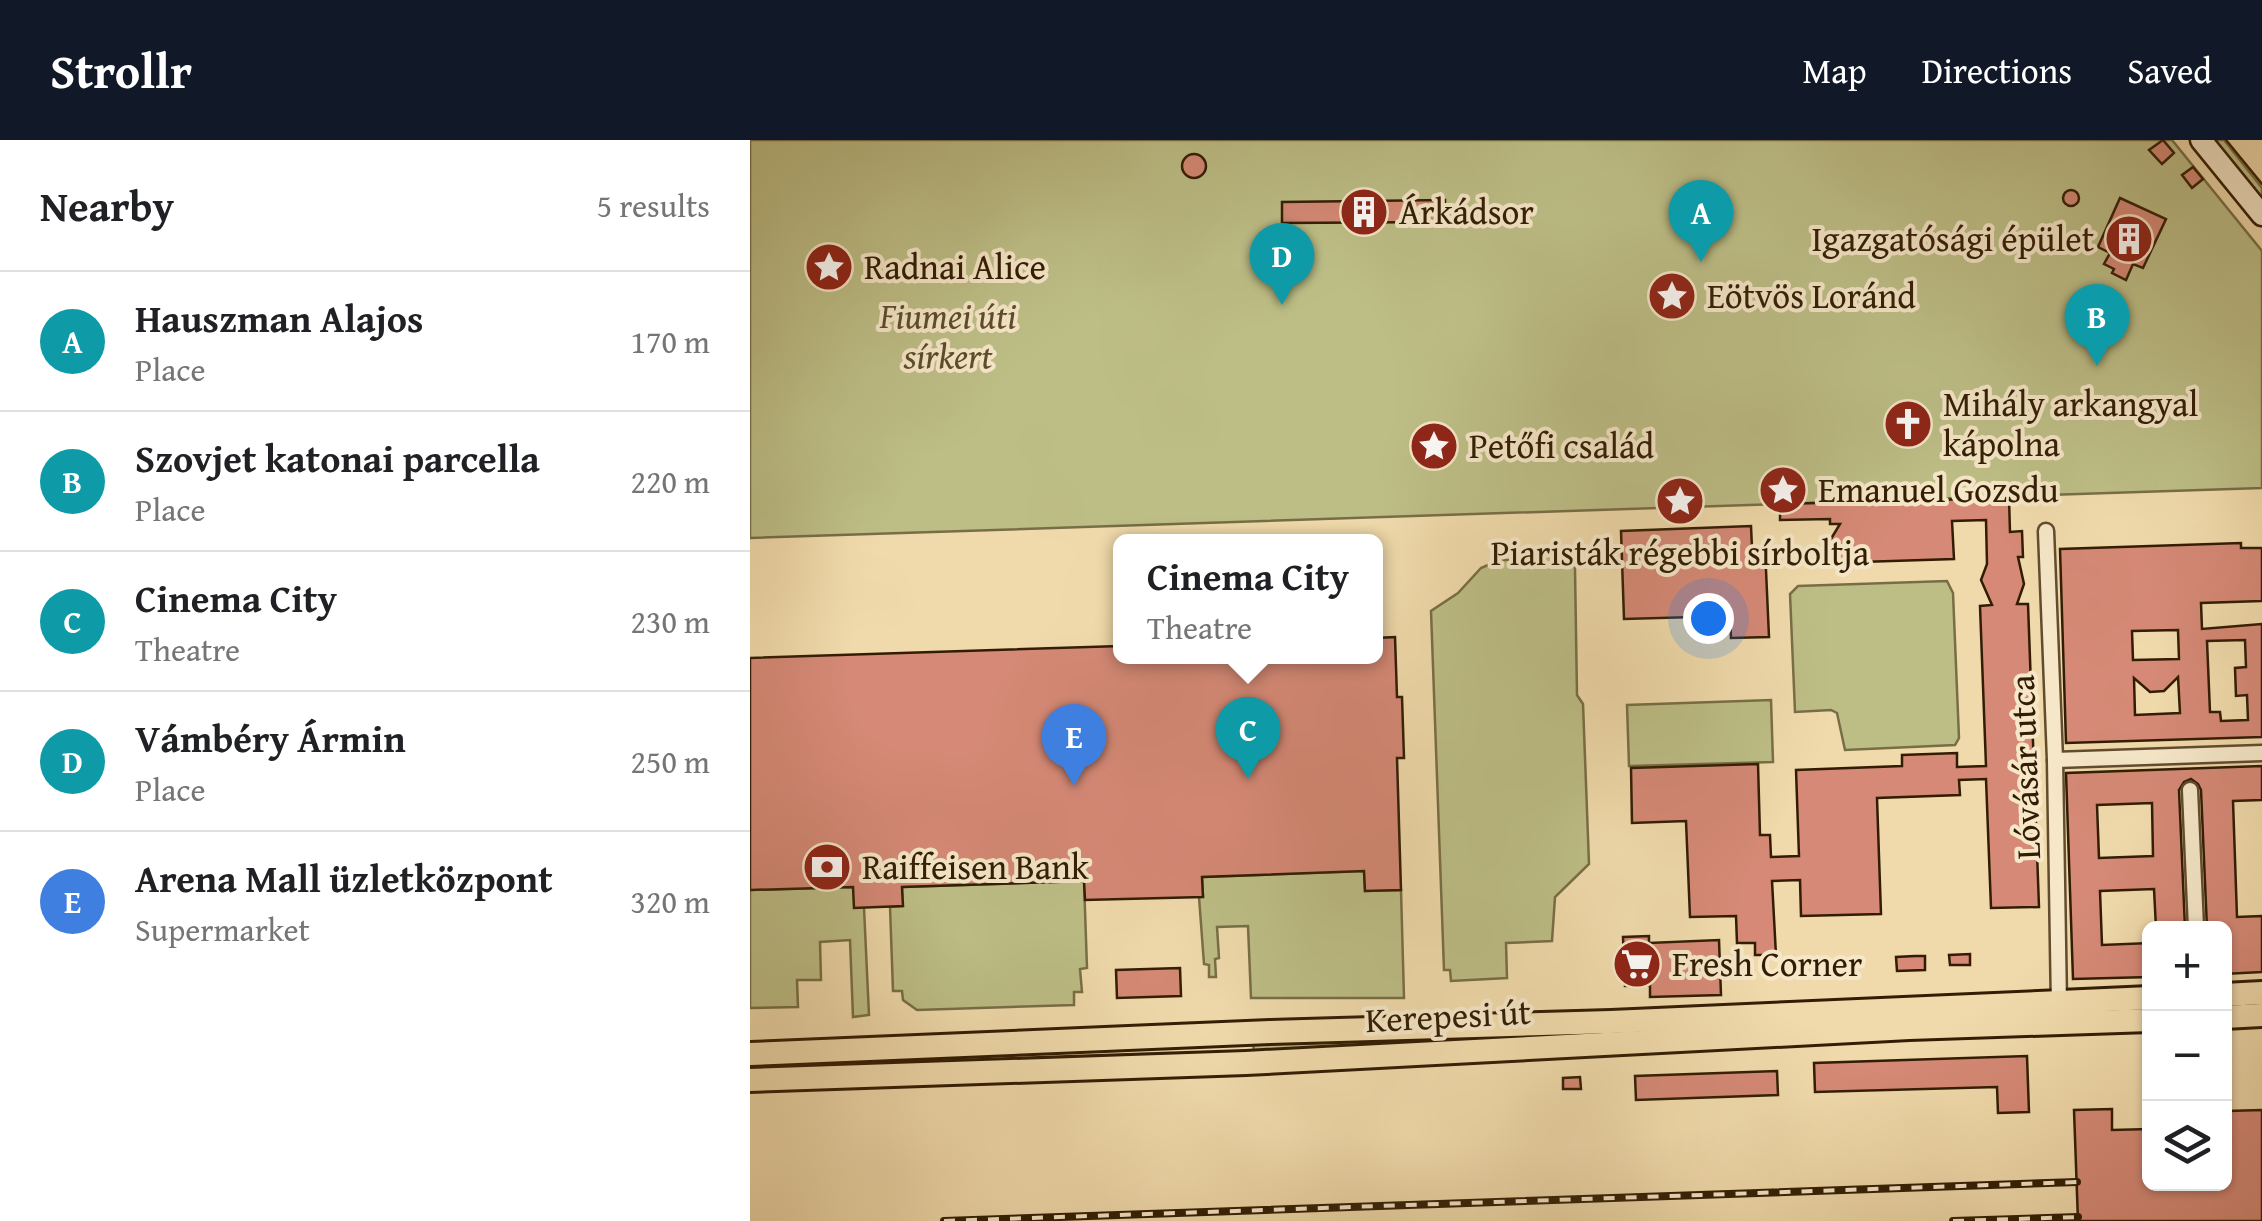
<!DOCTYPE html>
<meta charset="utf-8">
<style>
body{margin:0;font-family:"Gentium Book Plus",serif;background:#f2f2f2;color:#202124}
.controls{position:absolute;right:30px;bottom:30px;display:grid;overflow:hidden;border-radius:15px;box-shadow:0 2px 8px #0004}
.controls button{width:90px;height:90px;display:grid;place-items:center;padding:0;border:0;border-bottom:2px solid #e0e0e0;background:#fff;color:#202124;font:50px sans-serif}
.you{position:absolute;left:958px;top:478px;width:35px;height:35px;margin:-25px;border:8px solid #fff;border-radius:50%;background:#1a73e8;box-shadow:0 0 0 15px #1a73e833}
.badge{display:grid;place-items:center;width:65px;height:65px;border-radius:50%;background:#111827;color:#fff;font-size:32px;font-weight:700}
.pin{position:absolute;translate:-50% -82px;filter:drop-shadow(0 2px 5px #0008)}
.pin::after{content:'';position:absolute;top:52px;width:35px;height:30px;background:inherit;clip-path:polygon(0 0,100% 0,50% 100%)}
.popup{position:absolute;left:363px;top:394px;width:270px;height:130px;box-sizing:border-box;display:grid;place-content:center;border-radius:15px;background:#fff;filter:drop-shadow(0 2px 8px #0005);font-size:32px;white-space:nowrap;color:#757577}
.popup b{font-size:38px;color:#202124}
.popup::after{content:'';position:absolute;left:50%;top:100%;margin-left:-20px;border:20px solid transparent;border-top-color:#fff}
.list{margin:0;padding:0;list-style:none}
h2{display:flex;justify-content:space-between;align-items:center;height:130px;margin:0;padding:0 40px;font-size:42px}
h2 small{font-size:32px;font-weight:400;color:#757577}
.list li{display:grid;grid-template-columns:65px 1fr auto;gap:30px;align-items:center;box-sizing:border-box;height:140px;padding:0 40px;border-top:2px solid #e0e0e0}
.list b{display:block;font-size:38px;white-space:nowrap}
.list p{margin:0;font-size:32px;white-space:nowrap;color:#757577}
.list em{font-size:32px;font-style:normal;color:#757577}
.icon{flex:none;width:55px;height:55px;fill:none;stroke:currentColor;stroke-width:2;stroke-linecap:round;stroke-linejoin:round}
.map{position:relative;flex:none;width:1512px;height:1081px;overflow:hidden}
header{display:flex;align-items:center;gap:60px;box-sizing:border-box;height:140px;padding:0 50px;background:#111827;color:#fff}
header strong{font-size:48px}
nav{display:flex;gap:55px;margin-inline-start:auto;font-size:35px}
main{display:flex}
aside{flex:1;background:#fff}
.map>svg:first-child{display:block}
.green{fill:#bdbe86;stroke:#786e45;stroke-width:2.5}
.building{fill:#d58976;stroke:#321d04;stroke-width:2.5;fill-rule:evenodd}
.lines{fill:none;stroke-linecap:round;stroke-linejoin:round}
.minor-casing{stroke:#624c2e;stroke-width:19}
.secondary-casing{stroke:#321d04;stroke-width:25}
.primary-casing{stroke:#321d04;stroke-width:28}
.minor{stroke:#f5e7c8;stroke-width:14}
.secondary{stroke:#f5e7c8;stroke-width:20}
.primary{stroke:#f0daab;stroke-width:22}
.tram{stroke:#321d04;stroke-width:2.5}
.rail-casing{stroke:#321d04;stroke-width:8}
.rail{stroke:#f5e7c8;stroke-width:4;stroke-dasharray:11;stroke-linecap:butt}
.labels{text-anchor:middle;stroke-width:8;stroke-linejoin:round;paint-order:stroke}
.poi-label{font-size:35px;fill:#321d04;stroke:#f5e7c8;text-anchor:start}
.park-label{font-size:35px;font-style:italic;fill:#5c4d2b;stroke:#f5e7c8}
.street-label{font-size:35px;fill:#321d04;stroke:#f5e7c8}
</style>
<header>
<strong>Strollr</strong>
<nav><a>Map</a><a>Directions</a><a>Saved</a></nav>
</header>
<main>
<aside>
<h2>Nearby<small>5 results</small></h2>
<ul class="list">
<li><span class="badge" style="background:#0f9aa8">A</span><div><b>Hauszman Alajos</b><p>Place</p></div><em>170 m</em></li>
<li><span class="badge" style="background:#0f9aa8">B</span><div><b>Szovjet katonai parcella</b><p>Place</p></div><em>220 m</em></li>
<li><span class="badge" style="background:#0f9aa8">C</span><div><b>Cinema City</b><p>Theatre</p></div><em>230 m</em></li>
<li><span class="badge" style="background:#0f9aa8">D</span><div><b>Vámbéry Ármin</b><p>Place</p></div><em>250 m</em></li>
<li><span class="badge" style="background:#3f7fe0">E</span><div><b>Arena Mall üzletközpont</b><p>Supermarket</p></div><em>320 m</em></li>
</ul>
</aside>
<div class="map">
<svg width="1512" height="1081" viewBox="0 0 1512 1081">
<rect width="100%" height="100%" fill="#f0daab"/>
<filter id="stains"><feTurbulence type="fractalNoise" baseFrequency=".002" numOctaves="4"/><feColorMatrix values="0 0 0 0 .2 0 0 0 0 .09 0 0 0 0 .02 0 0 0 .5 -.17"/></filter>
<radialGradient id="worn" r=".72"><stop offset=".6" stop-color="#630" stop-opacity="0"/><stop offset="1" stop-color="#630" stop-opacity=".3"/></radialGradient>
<g class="green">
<polygon points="0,0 1422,0 1512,111 1512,348 0,398"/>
<polygon points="1461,0 1474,0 1512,48 1512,63"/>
<polygon points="776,407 812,413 822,419 825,429 827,555 833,564 839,724 805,757 802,801 756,803 757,838 701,841 700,830 694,830 681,471 708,453 731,428 749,420 775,420 784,424 776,416"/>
<polygon points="1197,441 1203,453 1209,598 1205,605 1095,610 1087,573 1081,570 1045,572 1040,454 1048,446"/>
<polygon points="1021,560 1023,622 879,626 877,565"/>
<polygon points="614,731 615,751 651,750 654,858 501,858 498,786 467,787 469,818 465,819 466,837 459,837 459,825 454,824 449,757 453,756 452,737"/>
<polygon points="334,741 337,828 330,829 332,852 324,852 324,865 167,870 153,860 152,851 143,851 140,767 152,766 152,747"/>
<polygon points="103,747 114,768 119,875 103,877 100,800 70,802 71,840 47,840 48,867 0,868 0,750"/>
<polygon points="666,899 589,909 504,913 503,901"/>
</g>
<g class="building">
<polygon points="1413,0 1424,13 1412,24 1399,10"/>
<circle cx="444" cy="26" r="12"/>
<polygon points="1443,27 1453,39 1442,48 1432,35"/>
<circle cx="1321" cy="58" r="8"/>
<polygon points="1370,58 1416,79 1393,128 1383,124 1376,140 1362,133 1364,129 1354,124 1360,113 1348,107"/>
<polygon points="695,60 695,82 532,83 532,62"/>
<polygon points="1259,358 1260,392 1272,391 1273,417 1268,417 1274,444 1267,464 1278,464 1289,767 1241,768 1236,639 1209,640 1210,655 1127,658 1131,774 1051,776 1050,740 1022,741 1026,815 1005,815 1005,803 987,803 986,776 940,777 936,681 882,683 881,628 1008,624 1010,695 1020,695 1021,717 1049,716 1046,630 1152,626 1152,615 1207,613 1207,627 1236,626 1230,466 1242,465 1231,440 1237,424 1236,380 1202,381 1204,419 1111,422 1111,418 1090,424 1078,416 1076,407 1090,384 1080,384 1080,379 1030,380 1030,364"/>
<polygon points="1001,386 1002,408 1015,408 1019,497 981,498 980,476 874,479 871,391"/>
<path d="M1491,403V408H1512V461L1451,463L1452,489L1512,484V597L1316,603L1310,409ZM1428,490L1429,519L1383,520L1382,491ZM1495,500L1496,527L1485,528L1486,556L1497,555L1498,580L1471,581L1470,572H1460L1457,501ZM1428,537L1430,573L1385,575L1384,538L1400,552L1414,551Z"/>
<polygon points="645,497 647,557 652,557 654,618 647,618 651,750 615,751 614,731 452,737 453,757 335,760 334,741 152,747 153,766 104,768 103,747 0,750 0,518 370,506 370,516 626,516 626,498"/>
<path d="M1512,626V660L1483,661L1487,777L1512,776V832L1474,834V788H1457L1451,650L1448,644L1441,639L1434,642L1429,650L1435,788H1406L1404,749L1350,751L1352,805L1400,803V837L1323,839L1316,633ZM1402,663L1403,716L1349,718L1347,665Z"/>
<polygon points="899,796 899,803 969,800 971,855 900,857 900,845 875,846 873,797"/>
<polygon points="1220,814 1220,825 1200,825 1199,815"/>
<polygon points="1165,816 1175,816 1175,830 1147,831 1146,817"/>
<polygon points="430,828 431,856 367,858 366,830"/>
<polygon points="1277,916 1279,972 1248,973 1247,947 1065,952 1064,923"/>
<polygon points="1027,931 1028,955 886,960 885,936"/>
<polygon points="830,937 831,949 813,949 813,938"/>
<polygon points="1362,969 1362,990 1400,989 1400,1044 1474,1044 1477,971 1512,970 1512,1081 1328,1081 1324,970"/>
</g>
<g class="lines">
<g class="minor-casing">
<g id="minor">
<polyline points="1296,391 1305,620 1309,865"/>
<polyline points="1305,620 1512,613"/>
<polyline points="1440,650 1446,788"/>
</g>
</g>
<g class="secondary-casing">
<polyline id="secondary" points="1451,0 1512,75"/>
</g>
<g class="primary-casing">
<g id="primary">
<polyline points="1474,855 1512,853"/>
<polyline points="1474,877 1512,875"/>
<polyline points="0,914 520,892 861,882 1400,858"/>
<polyline points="0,940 496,923 1159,888 1400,880"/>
</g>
</g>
<use href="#minor" class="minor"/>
<use href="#secondary" class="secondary"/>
<use href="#primary" class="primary"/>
<polyline class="tram" points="1476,0 1512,44"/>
<g class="rail-casing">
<g id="rail">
<polyline points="194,1081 1327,1042"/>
<polyline points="1203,1081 1328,1077"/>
</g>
</g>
<use href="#rail" class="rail"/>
</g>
<defs>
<g id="building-disc" transform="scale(2.5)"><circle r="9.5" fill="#8f2418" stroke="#f5e7c8"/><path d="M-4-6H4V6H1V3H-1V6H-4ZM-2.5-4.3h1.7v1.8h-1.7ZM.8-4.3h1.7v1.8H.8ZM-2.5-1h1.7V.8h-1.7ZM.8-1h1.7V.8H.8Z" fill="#fff"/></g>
<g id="sight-disc" transform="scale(2.5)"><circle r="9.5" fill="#8f2418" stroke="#f5e7c8"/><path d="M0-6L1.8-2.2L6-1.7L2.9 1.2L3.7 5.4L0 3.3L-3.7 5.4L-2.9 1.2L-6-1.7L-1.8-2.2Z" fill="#fff"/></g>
<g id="church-disc" transform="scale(2.5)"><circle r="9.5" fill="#8f2418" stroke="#f5e7c8"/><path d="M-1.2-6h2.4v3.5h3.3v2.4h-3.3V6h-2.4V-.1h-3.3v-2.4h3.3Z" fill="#fff"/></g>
<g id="bank-disc" transform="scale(2.5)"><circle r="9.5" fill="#8f2418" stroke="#f5e7c8"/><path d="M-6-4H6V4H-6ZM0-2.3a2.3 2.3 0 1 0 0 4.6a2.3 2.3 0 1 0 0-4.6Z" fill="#fff"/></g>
<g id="supermarket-disc" transform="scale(2.5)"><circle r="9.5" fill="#8f2418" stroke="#f5e7c8"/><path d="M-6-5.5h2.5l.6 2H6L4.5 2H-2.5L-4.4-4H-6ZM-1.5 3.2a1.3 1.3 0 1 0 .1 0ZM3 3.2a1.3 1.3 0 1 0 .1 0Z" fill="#fff"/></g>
</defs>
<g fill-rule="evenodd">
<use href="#building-disc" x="614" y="72"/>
<use href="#building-disc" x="1379" y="99"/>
<use href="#sight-disc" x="79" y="127"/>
<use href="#sight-disc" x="922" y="156"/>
<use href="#church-disc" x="1158" y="284"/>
<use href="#sight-disc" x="684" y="306"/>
<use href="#sight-disc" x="1033" y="350"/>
<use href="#sight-disc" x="930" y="361"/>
<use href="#bank-disc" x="77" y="727"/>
<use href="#supermarket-disc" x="887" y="824"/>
</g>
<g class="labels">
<g class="poi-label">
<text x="649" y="84">Árkádsor</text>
<text x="1344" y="111" text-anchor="end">Igazgatósági épület</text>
<text x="114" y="139">Radnai Alice</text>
<text x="957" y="168">Eötvös Loránd</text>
<text x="1193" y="276">Mihály arkangyal<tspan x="1193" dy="40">kápolna</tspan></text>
<text x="719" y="318">Petőfi család</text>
<text x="1068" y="362">Emanuel Gozsdu</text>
<text x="930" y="425" text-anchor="middle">Piaristák régebbi sírboltja</text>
<text x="112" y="739">Raiffeisen Bank</text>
<text x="922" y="836">Fresh Corner</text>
</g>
<g class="park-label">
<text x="198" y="188">Fiumei úti<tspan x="198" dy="40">sírkert</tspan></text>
</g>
<g class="street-label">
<text transform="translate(1275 627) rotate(-92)" y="12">Lóvásár utca</text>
<text transform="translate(698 876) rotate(-3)" y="12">Kerepesi út</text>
</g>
</g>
<rect width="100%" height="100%" filter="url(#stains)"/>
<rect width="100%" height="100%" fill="url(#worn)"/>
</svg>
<div class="controls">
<button>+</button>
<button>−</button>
<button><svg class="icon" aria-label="layers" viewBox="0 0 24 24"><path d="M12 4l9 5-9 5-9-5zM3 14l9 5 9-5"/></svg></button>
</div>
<div class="you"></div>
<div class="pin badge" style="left:951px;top:122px;background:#0f9aa8">A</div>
<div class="pin badge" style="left:1347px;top:226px;background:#0f9aa8">B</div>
<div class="pin badge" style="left:498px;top:639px;background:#0f9aa8">C</div>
<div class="popup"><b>Cinema City</b>Theatre</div>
<div class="pin badge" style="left:532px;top:165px;background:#0f9aa8">D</div>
<div class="pin badge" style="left:324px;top:646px;background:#3f7fe0">E</div>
</div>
</main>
